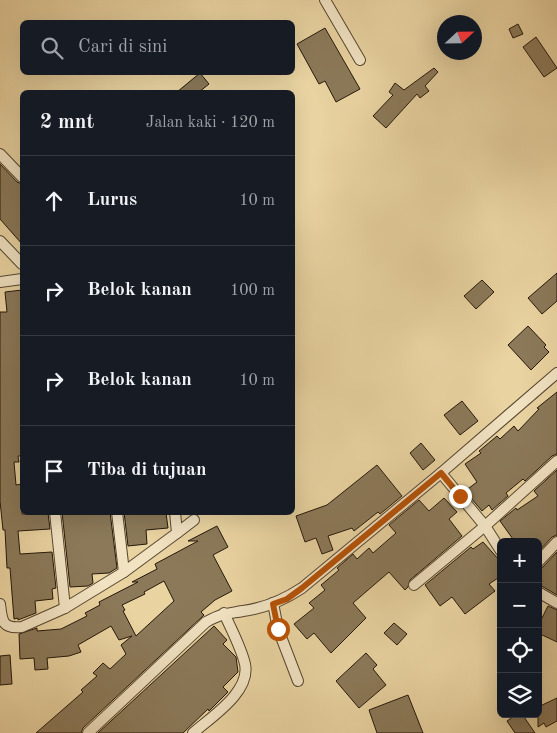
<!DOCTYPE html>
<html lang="id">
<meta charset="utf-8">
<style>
body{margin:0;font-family:"Old Standard TT",serif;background:#242831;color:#f1f3f6}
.controls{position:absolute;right:15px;bottom:15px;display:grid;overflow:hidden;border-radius:8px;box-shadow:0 5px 20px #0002}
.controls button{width:45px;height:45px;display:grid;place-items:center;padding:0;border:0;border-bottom:1px solid #363941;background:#171b24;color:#f1f3f6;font:25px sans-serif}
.compass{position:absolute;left:437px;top:15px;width:45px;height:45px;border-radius:50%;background:#171b24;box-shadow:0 5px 20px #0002;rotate:68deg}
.stop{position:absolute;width:15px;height:15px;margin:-11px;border:4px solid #b45309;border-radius:50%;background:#fff}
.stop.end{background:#b45309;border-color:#fff;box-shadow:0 1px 5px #0008}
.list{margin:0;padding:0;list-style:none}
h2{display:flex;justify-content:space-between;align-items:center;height:65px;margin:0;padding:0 20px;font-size:21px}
h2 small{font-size:16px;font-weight:400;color:#9ea1a6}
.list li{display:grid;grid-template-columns:32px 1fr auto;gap:15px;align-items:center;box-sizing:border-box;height:90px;padding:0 20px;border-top:1px solid #363941}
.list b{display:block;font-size:19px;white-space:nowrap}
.list em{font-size:16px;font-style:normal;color:#9ea1a6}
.icon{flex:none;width:28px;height:28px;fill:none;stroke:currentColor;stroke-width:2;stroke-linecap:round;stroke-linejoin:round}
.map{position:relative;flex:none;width:557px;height:733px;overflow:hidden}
.search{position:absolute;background:#171b24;box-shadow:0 5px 20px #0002;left:20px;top:20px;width:275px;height:55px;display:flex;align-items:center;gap:12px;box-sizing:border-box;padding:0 18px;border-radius:8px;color:#9ea1a6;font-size:19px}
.panel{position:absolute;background:#171b24;box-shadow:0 5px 20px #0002;left:20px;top:90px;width:275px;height:425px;border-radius:8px}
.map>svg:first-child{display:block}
.building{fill:#8b7959;stroke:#25180a;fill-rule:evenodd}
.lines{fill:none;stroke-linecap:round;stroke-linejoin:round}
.minor-casing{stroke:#564730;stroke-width:12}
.minor{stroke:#f1e2c2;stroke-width:10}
.route{stroke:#b45309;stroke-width:6}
</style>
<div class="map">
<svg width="557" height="733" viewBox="0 0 557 733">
<rect width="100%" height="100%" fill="#e9d3a1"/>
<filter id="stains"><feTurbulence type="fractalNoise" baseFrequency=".004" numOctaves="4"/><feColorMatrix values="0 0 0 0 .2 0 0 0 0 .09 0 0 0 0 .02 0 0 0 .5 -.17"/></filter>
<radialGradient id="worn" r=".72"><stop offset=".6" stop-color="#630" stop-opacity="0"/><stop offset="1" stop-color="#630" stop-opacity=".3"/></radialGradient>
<g class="building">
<polygon points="518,24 523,34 513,38 509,29"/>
<polygon points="325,28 360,89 336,102 325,81 319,84 297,44"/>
<polygon points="536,37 557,68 544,77 523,47"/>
<polygon points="434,68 438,72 425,86 429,91 420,98 417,94 386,128 373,116 393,95 389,92 395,83 404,90"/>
<polygon points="200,73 209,84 199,92 177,92"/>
<polygon points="0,164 17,182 22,184 22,244 0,219"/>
<polygon points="557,273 557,301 542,314 528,298"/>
<polygon points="482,280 494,292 476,309 464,296"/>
<polygon points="22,290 22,456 18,456 19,462 14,462 16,485 22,484 22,514 48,513 50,529 18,531 20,554 52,552 56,588 52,589 53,599 35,601 36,613 18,620 18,618 14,619 10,568 7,568 5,530 3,530 0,501 0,312 7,312 5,292"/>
<polygon points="528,326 546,345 544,347 549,352 531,370 508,345"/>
<polygon points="557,392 557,454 552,456 525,481 523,479 506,493 508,496 492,510 489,505 482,511 465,491 477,482 465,464 481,453 479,451 497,436 500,439 514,426 518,431 539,409 537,408"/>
<polygon points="462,401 478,421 460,435 444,415"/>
<polygon points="421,443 435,460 423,470 410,453"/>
<polygon points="377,465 402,496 380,514 378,512 354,531 352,528 328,536 333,550 322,554 316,538 305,542 296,516 327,505"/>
<polygon points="557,470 557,535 552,537 538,552 538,542 515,542 500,521 516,508 517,510 538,496 534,491"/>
<polygon points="444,498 457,512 449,519 462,536 410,580 408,587 405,590 389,572 353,603 366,618 331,653 314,633 307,639 294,624 314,608 309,603 325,590 321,585 339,570 337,568 353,554 357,559 369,548 373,553 396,533 389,525 419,500 429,511"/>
<polygon points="62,512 110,512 117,568 109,573 92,574 93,583 88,586 70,587"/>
<polygon points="124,512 166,513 168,528 146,530 147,544 128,546"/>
<path d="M217,526L228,547L213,555L232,591L215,600L201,612L204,615L83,728L81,733H36L83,692L81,690L97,676L93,673L103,663L110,669L126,654L121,645L132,636L119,640L111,626L78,645L81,652L69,656L47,658L48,669L35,670L34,658L20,659L19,634L37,628V631L61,629L87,616L85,613L100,605L99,602L138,582H132L157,569L155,564L198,541H188ZM164,581L174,601L136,636L123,611L125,610L122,605L145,594L144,592Z"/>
<polygon points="483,542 501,562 501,576 489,584 495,591 465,614 452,597 440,606 425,585 471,547 473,549"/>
<polygon points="557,552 557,595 540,585 542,581 538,579 538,569 543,567"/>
<polygon points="548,606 557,610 557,642 538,633 538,626"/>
<polygon points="394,623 407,634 397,645 384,633"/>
<polygon points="214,626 227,640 223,644 236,657 238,672 223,687 228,692 209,711 208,709 183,733 98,733"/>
<polygon points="366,653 377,665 373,669 386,685 359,708 336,681"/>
<polygon points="10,655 12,684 0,685 0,656"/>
<polygon points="408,695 423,733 377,733 369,710"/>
<polygon points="557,698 557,721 546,727 544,723 538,727 538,707"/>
<polygon points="517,714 522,714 535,733 515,733 507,721"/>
</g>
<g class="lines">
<g class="minor-casing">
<g id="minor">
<polyline points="325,0 360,60"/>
<polyline points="0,154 22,177"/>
<polyline points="0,241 22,264"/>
<polyline points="0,282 22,279"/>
<polyline points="441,473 485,526 501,551"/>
<polyline points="55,512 65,608"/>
<polyline points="117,512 124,572"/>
<polyline points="177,533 194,520"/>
<polyline points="538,562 557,542"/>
<polyline points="414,585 485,526 557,461"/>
<polyline points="538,592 557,603"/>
<polyline points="273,603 278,629 298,681"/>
<path d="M0,604C2,621 2,629 22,627L65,608L124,572L177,533L175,512"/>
<path d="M88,733L206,622C223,613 226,614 243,611C265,608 284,600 302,588L441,473L557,373"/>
<path d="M193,733C211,717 251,692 245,664C241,647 231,629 224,613"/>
</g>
</g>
<use href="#minor" class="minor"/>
</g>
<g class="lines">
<polyline class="route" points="278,629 273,604 287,599 302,588 441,473 460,496"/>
</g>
<rect width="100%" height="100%" filter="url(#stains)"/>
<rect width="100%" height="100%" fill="url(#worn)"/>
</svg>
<div class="controls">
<button>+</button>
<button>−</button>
<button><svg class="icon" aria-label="locate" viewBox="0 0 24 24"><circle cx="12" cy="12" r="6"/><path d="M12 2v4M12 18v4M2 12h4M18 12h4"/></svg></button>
<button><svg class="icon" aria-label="layers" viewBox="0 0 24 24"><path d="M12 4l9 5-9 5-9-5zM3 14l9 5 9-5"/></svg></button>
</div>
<svg class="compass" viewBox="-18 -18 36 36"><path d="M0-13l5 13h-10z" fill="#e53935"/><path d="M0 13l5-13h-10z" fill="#9ea1a6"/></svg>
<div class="stop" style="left:278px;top:629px"></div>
<div class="stop end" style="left:460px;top:496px"></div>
<div class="search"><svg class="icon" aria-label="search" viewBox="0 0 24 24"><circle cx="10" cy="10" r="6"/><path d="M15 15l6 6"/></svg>Cari di sini</div>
<section class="panel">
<h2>2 mnt<small>Jalan kaki · 120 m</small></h2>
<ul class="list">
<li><svg class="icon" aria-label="ahead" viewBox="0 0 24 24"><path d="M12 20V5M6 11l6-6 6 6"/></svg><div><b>Lurus</b></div><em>10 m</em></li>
<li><svg class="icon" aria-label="right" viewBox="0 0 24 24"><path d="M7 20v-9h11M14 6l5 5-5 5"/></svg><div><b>Belok kanan</b></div><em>100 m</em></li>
<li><svg class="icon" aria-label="right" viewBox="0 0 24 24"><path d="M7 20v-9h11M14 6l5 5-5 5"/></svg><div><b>Belok kanan</b></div><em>10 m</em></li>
<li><svg class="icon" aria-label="arrive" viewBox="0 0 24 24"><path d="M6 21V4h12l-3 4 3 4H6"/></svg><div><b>Tiba di tujuan</b></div></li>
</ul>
</section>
</div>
